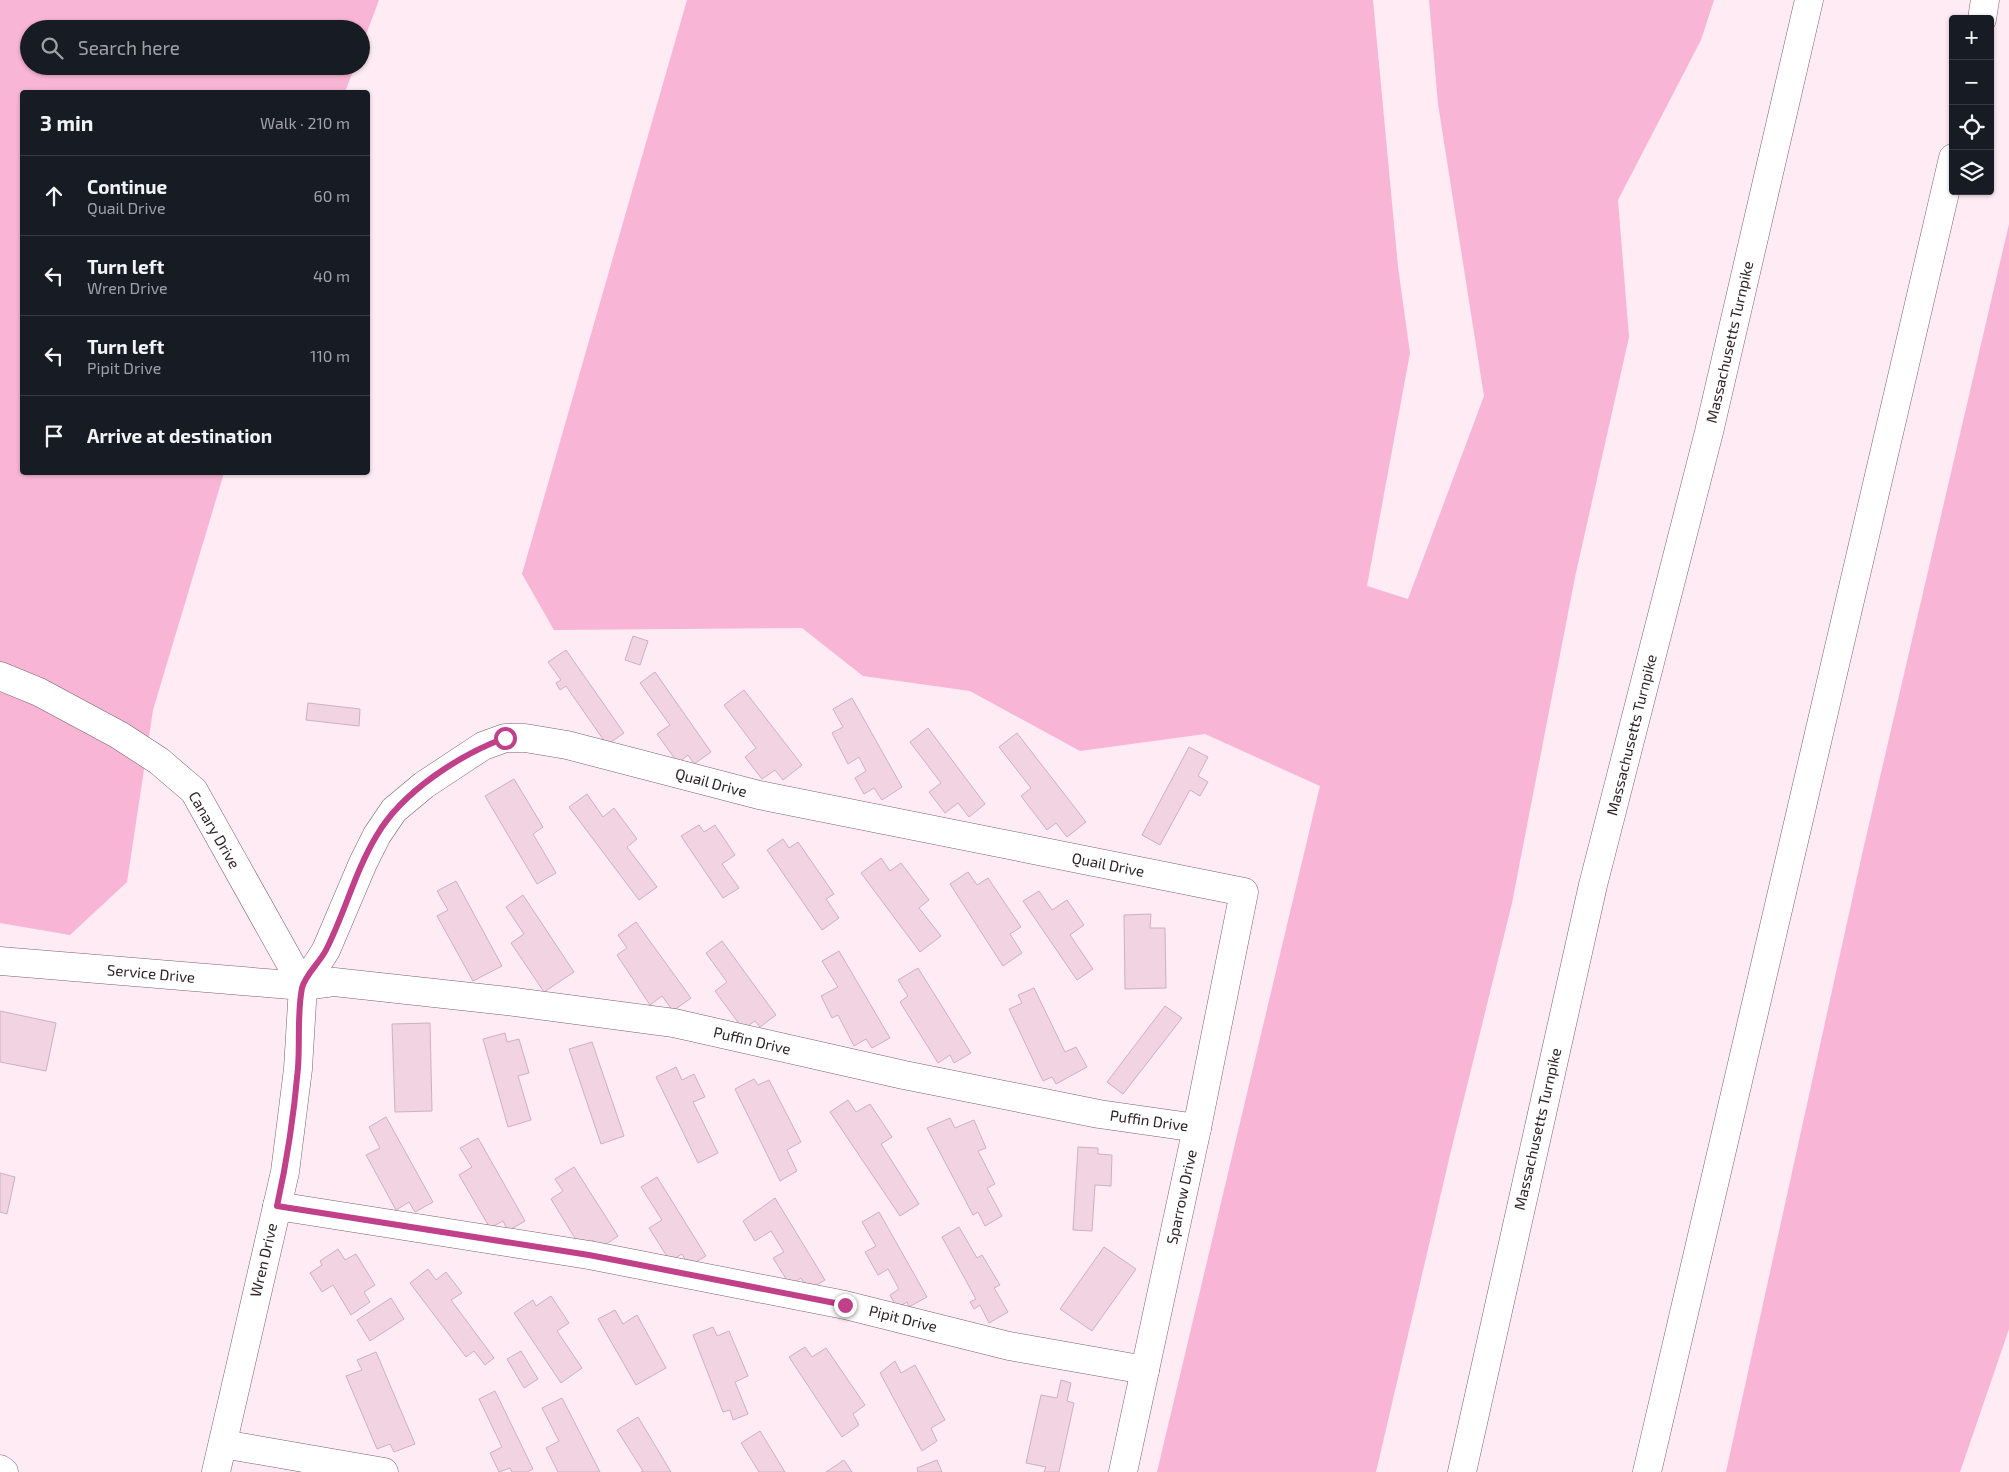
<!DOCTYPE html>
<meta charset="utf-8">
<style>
body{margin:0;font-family:"Exo 2",sans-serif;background:#20242c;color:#f1f3f6}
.controls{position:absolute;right:15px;top:15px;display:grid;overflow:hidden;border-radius:5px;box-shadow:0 1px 4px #0004}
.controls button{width:45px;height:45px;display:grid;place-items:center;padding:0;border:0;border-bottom:1px solid #363941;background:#171b24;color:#f1f3f6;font:25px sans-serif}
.stop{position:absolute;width:15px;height:15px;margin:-11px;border:4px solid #c1408a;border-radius:50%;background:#fff}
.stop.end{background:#c1408a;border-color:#fff;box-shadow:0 1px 5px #0008}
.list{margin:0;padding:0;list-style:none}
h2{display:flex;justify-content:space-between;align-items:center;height:65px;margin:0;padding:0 20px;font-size:21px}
h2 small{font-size:16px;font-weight:400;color:#9ea1a6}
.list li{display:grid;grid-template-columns:32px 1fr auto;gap:15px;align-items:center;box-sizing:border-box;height:80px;padding:0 20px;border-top:1px solid #363941}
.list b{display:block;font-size:19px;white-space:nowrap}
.list p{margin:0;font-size:16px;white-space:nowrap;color:#9ea1a6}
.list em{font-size:16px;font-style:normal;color:#9ea1a6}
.icon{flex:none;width:28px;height:28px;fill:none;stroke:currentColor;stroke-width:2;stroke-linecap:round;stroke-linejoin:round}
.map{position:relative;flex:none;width:2009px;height:1472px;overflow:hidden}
.search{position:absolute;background:#171b24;box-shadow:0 1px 4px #0004;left:20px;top:20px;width:350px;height:55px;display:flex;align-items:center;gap:12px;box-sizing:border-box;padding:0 18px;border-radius:28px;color:#9ea1a6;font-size:19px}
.panel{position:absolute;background:#171b24;box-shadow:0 1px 4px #0004;left:20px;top:90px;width:350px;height:385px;border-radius:5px}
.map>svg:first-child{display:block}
.green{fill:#f9b5d6}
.building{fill:#f2d3e1;stroke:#ceb1be}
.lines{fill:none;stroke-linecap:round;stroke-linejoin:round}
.street-casing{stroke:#7b606d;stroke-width:29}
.highway-casing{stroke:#7b606d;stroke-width:29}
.street{stroke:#fff;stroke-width:28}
.highway{stroke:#fff;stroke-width:28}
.route{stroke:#c1408a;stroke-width:6}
.labels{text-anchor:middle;stroke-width:5;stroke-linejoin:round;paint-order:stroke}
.street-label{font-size:15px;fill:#2e2328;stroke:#fff}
</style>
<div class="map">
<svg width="2009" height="1472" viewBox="0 0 2009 1472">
<rect width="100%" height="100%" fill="#feebf3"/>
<g class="green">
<polygon points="0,0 379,0 361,48 361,29 29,29 29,66 355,66 345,92 22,92 22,472 224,473 153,710 127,882 70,935 0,923"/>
<polygon points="687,0 1373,0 1398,267 1410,353 1367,586 1408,599 1484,396 1438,104 1429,0 1714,0 1701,40 1618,200 1629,337 1575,577 1512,903 1449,1159 1376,1472 1157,1472 1320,786 1205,734 1080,751 970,691 863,676 802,628 554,630 522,574"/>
<polygon points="2009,224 2009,1329 1960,1472 1726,1472 1863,850"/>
</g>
<g class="building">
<polygon points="633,636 648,641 640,665 625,660"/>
<polygon points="566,650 624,733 607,745 566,686 560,690 556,683 561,680 548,662"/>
<polygon points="655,672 711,752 694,764 688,755 678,763 657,734 670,725 640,683"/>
<polygon points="744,690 802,765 783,780 775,770 762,779 745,757 756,748 724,705"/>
<polygon points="852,698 902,787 882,800 874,788 864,794 855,778 866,771 859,757 848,764 832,733 843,727 833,709"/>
<polygon points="308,703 360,709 359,726 306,720"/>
<polygon points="928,728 985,804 969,817 958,803 945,813 929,792 941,783 910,742"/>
<polygon points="1017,733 1086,822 1067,837 1056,823 1047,830 1021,796 1031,788 999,747"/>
<polygon points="1189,747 1208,757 1198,776 1208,782 1200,796 1190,790 1160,845 1142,835"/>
<polygon points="514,779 543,827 533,834 556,873 537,884 485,796"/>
<polygon points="587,794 603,817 614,808 637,839 627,847 657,887 639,900 569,807"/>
<polygon points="699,825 704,832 715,825 735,855 722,864 739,888 723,898 681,836"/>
<polygon points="783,839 789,848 798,842 834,894 826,899 839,918 822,930 767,850"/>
<polygon points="881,858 890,871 901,863 929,900 919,908 941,936 920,952 861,873"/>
<polygon points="968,872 977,885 988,878 1021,927 1010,934 1022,953 1003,966 950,884"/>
<polygon points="456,881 502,966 473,981 437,916 448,910 437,891"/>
<polygon points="1039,891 1052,910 1067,900 1084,925 1070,935 1093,969 1077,980 1023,901"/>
<polygon points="523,895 574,972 544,992 511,943 524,934 506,907"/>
<polygon points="1151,914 1150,928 1165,928 1166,988 1125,989 1124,915"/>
<polygon points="636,922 691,998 673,1011 662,996 650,1005 617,955 627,948 618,935"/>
<polygon points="722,941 776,1015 760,1027 755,1021 743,1029 715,991 727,982 706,953"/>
<polygon points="839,951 890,1038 872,1048 866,1039 854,1046 838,1015 832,1018 821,996 838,987 822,961"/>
<polygon points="918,968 971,1053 954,1063 950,1055 938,1063 900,1002 908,996 898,980"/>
<polygon points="1034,988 1065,1052 1076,1047 1087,1067 1056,1084 1052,1077 1043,1081 1009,1009 1022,1003 1018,995"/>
<polygon points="1165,1006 1182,1018 1123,1094 1107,1082"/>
<polygon points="0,1011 56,1023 46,1071 0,1062"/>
<polygon points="430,1023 432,1111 395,1112 392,1024"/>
<polygon points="505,1033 507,1042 519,1039 529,1073 518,1076 531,1120 508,1127 483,1039"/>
<polygon points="592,1042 624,1136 601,1144 569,1049"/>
<polygon points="676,1067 682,1080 694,1074 705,1097 693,1102 718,1153 698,1163 656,1077"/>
<polygon points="754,1079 758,1085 769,1080 801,1142 787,1150 797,1171 780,1181 735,1089"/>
<polygon points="848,1100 856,1112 870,1104 892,1137 881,1144 919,1204 900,1216 830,1112"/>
<polygon points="386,1117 433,1202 415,1212 409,1202 396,1210 366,1155 380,1148 369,1127"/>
<polygon points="950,1118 955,1128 974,1120 986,1148 978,1151 995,1184 987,1188 1002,1216 985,1226 978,1212 973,1215 927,1128"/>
<polygon points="478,1138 525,1221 508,1231 503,1221 490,1228 459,1175 472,1167 460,1148"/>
<polygon points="1078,1147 1098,1148 1098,1154 1112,1155 1111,1186 1095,1185 1092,1231 1073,1230"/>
<polygon points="574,1167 618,1236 599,1249 593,1240 581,1248 551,1199 563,1191 555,1179"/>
<polygon points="0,1173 15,1177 7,1214 0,1212"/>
<polygon points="657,1177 706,1256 689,1266 682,1254 670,1261 649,1228 662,1220 641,1187"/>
<polygon points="775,1198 825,1280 808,1290 801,1278 790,1285 773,1258 784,1252 771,1231 755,1241 743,1221"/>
<polygon points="879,1212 927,1297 909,1307 907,1302 897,1308 890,1295 899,1289 888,1269 878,1275 865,1252 876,1246 862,1222"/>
<polygon points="959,1227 977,1258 982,1255 1000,1285 994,1288 1008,1312 989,1323 980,1305 974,1309 970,1302 976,1299 942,1237"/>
<polygon points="1104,1247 1136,1269 1092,1331 1060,1309"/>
<polygon points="338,1249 345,1260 356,1254 375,1285 364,1292 370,1302 351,1315 333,1285 322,1292 310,1273 322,1265 320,1261"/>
<polygon points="428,1269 436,1280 446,1272 462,1293 451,1300 494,1358 485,1365 474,1351 466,1357 410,1283"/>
<polygon points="551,1296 569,1323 557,1331 582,1368 561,1383 514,1313 533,1300 536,1306"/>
<polygon points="391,1298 404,1319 370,1341 357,1320"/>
<polygon points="615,1310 623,1324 637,1315 666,1368 636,1385 598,1319"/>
<polygon points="713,1327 717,1336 729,1331 748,1376 735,1382 748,1414 733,1420 730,1410 723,1412 693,1335"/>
<polygon points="805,1347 812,1357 826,1348 865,1405 853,1414 859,1425 842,1437 789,1357"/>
<polygon points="521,1351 538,1379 524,1388 507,1359"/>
<polygon points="376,1352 415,1444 394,1452 390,1444 377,1449 346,1376 362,1370 357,1360"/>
<polygon points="895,1361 901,1373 915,1365 945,1420 931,1428 937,1441 922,1451 880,1373"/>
<polygon points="1061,1380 1071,1383 1067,1401 1074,1403 1059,1472 1044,1472 1046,1467 1026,1463 1041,1395 1057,1398"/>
<polygon points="495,1391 533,1469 527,1472 512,1472 510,1468 499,1472 490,1453 502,1447 479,1399"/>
<polygon points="562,1398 600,1472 558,1472 546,1448 559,1441 542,1408"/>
<polygon points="638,1417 671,1472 641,1472 643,1471 617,1430"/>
<polygon points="760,1431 785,1472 759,1472 741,1443"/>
<polygon points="844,1460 852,1472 826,1472"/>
<polygon points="937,1460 942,1472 918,1472 917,1468"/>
</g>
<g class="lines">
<g class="street-casing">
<g id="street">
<polyline points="0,676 39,692 119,735 159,761 194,791 303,986"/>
<polyline points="0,961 303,986 334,982 507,1001 674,1023 904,1075 1099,1114 1197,1128"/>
<polyline points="277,1206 589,1255 845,1305 1009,1346 1145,1370"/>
<polyline points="223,1444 384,1472"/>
<polyline points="0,1469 4,1472"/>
<polyline points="216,1472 285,1172 298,1069 303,986 326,950 363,863 377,835 394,810 424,785 483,746 505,738 525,738 567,745 759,795 1244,892 1197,1128 1123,1472"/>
</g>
</g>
<g class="highway-casing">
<g id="highway">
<polyline points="1982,19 1985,0"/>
<polyline points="1462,1472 1593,885 1709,432 1809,0"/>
<polyline points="1647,1472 1953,158"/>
</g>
</g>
<use href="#street" class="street"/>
<use href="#highway" class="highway"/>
</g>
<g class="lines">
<path class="route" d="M505,738C459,755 402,792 377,835C355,871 345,913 326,950C320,962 305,975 302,988C297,1013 300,1042 298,1068C294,1114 287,1161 277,1206L589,1255L845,1305"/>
</g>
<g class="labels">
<g class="street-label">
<text transform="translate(1730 342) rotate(-77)" y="5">Massachusetts Turnpike</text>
<text transform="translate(1632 735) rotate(-76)" y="5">Massachusetts Turnpike</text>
<text transform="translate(711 783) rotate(15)" y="5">Quail Drive</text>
<text transform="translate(214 830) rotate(60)" y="5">Canary Drive</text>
<text transform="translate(1108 865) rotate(11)" y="5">Quail Drive</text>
<text transform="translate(151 974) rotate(5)" y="5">Service Drive</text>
<text transform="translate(752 1041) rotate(13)" y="5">Puffin Drive</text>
<text transform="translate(1149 1121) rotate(8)" y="5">Puffin Drive</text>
<text transform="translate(1538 1129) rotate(-77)" y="5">Massachusetts Turnpike</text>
<text transform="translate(1182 1197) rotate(-78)" y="5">Sparrow Drive</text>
<text transform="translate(264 1260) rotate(-77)" y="5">Wren Drive</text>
<text transform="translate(903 1319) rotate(14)" y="5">Pipit Drive</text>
</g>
</g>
</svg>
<div class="controls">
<button>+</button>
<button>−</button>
<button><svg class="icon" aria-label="locate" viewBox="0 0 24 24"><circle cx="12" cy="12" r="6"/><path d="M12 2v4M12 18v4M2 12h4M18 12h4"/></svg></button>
<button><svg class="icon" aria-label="layers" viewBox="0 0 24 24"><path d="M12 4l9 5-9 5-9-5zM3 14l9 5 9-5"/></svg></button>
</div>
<div class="stop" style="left:505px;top:738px"></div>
<div class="stop end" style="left:845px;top:1305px"></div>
<div class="search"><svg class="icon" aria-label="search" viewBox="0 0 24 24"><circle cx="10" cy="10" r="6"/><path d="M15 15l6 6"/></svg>Search here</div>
<section class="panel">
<h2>3 min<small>Walk · 210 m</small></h2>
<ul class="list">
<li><svg class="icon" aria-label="ahead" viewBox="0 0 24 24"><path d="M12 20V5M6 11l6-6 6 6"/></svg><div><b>Continue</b><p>Quail Drive</p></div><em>60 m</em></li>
<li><svg class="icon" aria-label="left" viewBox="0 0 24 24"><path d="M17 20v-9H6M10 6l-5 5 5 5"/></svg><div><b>Turn left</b><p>Wren Drive</p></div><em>40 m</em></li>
<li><svg class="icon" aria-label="left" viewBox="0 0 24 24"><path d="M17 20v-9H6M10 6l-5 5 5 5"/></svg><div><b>Turn left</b><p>Pipit Drive</p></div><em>110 m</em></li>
<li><svg class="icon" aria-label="arrive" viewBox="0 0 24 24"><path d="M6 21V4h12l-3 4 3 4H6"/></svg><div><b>Arrive at destination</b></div></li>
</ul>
</section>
</div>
